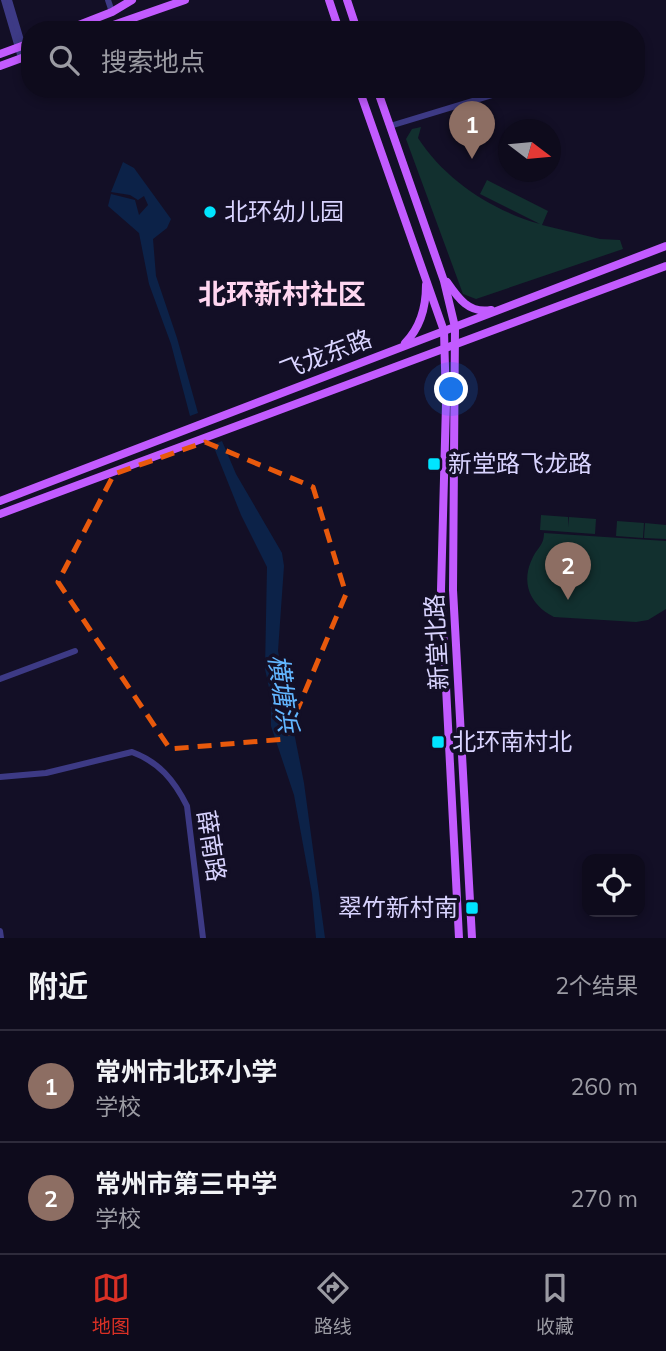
<!DOCTYPE html>
<html lang="zh">
<meta charset="utf-8">
<style>
body{margin:0;font-family:Mulish,"Noto Sans SC",sans-serif;background:#1c1929;color:#f1f3f6}
.controls{position:absolute;right:21px;bottom:21px;display:grid;overflow:hidden;border-radius:14px;box-shadow:0 4px 10px #0003}
.controls button{width:63px;height:63px;display:grid;place-items:center;padding:0;border:0;border-bottom:2px solid #2e2b3b;background:#0e0b1c;color:#f1f3f6;font:35px sans-serif}
.compass{position:absolute;left:498px;top:119px;width:63px;height:63px;border-radius:50%;background:#0e0b1c;box-shadow:0 4px 10px #0003;rotate:106deg}
.you{position:absolute;left:452px;top:390px;width:24px;height:24px;margin:-18px;border:5px solid #fff;border-radius:50%;background:#1a73e8;box-shadow:0 0 0 10px #1a73e833}
.badge{display:grid;place-items:center;width:46px;height:46px;border-radius:50%;background:#d93025;color:#fff;font-size:23px;font-weight:700}
.pin{position:absolute;translate:-50% -58px;filter:drop-shadow(0 2px 4px #0008)}
.pin::after{content:'';position:absolute;top:37px;width:24px;height:21px;background:inherit;clip-path:polygon(0 0,100% 0,50% 100%)}
.list{margin:0;padding:0;list-style:none}
h2{display:flex;justify-content:space-between;align-items:center;height:91px;margin:0;padding:0 28px;font-size:30px}
h2 small{font-size:23px;font-weight:400;color:#9b9ba3}
.list li{display:grid;grid-template-columns:46px 1fr auto;gap:21px;align-items:center;box-sizing:border-box;height:112px;padding:0 28px;border-top:2px solid #2e2b3b}
.list b{display:block;font-size:26px;white-space:nowrap}
.list p{margin:0;font-size:23px;white-space:nowrap;color:#9b9ba3}
.list em{font-size:23px;font-style:normal;color:#9b9ba3}
.icon{flex:none;width:38px;height:38px;fill:none;stroke:currentColor;stroke-width:2;stroke-linecap:round;stroke-linejoin:round}
.map{position:relative;flex:none;width:666px;height:938px;overflow:hidden}
.search{position:absolute;background:#0e0b1c;box-shadow:0 4px 10px #0003;left:21px;right:21px;top:21px;height:77px;display:flex;align-items:center;gap:18px;box-sizing:border-box;padding:0 24px;border-radius:28px;color:#9b9ba3;font-size:26px}
.sheet{height:315px;background:#0e0b1c}
nav{display:flex;justify-content:space-around;align-items:center;box-sizing:border-box;height:98px;border-top:2px solid #2e2b3b;background:#0e0b1c;font-size:19px;color:#9b9ba3}
nav a{display:grid;justify-items:center;gap:4px}
nav .on{color:#d93025}
.map>svg:first-child{display:block}
.green{fill:#12302f}
.water{fill:#0c2248}
.lines{fill:none;stroke-linecap:round;stroke-linejoin:round}
.minor{stroke:#3d3a85;stroke-width:6}
.major{stroke:#c25bff;stroke-width:8}
.marked{fill:none;stroke:#e8590c;stroke-width:5;stroke-dasharray:14 9;stroke-linejoin:round}
.poi-dot{fill:#00e5ff;stroke:#130f26;stroke-width:2.5}
.labels{text-anchor:middle;stroke-width:7;stroke-linejoin:round;paint-order:stroke}
.poi-label{font-size:24px;fill:#d9d4ff;stroke:#130f26;text-anchor:start}
.street-label{font-size:24px;fill:#d9d4ff;stroke:#130f26}
.water-label{font-size:26px;font-style:italic;fill:#62b6ff;stroke:#130f26}
.quarter-label{font-size:28px;font-weight:bold;fill:#ffd6f0;stroke:#130f26}
</style>
<div class="map">
<svg width="666" height="938" viewBox="0 0 666 938">
<rect width="100%" height="100%" fill="#130f26"/>
<g class="green">
<path d="M421,127L418,138C445,180 493,211 540,224L480,194L487,180L548,211L542,225L600,239L620,240L623,249L476,299L463,294L406,139L412,129Z"/>
<polygon points="541,515 568,517 568,527 569,517 596,519 595,534 540,530"/>
<polygon points="617,521 644,523 643,538 616,536"/>
<polygon points="645,523 666,525 666,539 644,538"/>
<path d="M544,533L666,541V609L648,620L636,622L554,617C530,605 520,582 533,557C538,547 544,545 544,533Z"/>
</g>
<g class="water">
<polygon points="123,162 134,168 171,219 167,228 153,239 156,276 177,338 198,413 190,416 171,344 149,284 139,233 108,206 111,194 135,200 139,215 148,205 144,196 138,200 130,195 111,192"/>
<polygon points="222,441 236,474 282,553 284,566 278,651 304,783 325,938 316,938 312,894 294,795 271,726 271,697 265,669 267,567 241,515 213,445"/>
</g>
<g class="lines">
<g class="minor">
<polyline points="4,0 21,58"/>
<polyline points="9,0 26,57"/>
<polyline points="108,0 112,12"/>
<polyline points="390,126 512,89"/>
<polyline points="0,679 75,651"/>
<path d="M0,777L46,773L132,752C159,762 174,780 187,806L203,938"/>
<polyline points="0,931 1,938"/>
</g>
<g class="major">
<polyline points="329,0 339,30"/>
<polyline points="347,0 357,30"/>
<polyline points="66,30 112,12 132,0"/>
<polyline points="99,30 185,0"/>
<polyline points="0,54 30,43"/>
<polyline points="0,66 30,55"/>
<polyline points="359,89 444,331 446,404 441,590 459,938"/>
<polyline points="377,89 444,281 455,327 453,590 472,938"/>
<path d="M447,282C458,298 469,314 491,310"/>
<path d="M405,343C421,327 426,307 426,285"/>
<polyline points="0,501 666,246"/>
<polyline points="0,514 666,266"/>
</g>
</g>
<path class="marked" d="M205,442L313,487L346,594L285,739L170,749L58,582L114,474Z"/>
<g class="poi-dot">
<circle cx="210" cy="212" r="7"/>
<rect x="427" y="457" width="14" height="14" rx="3.5"/>
<rect x="431" y="735" width="14" height="14" rx="3.5"/>
<rect x="465" y="901" width="14" height="14" rx="3.5"/>
</g>
<g class="labels">
<g class="poi-label">
<text x="224" y="220">北环幼儿园</text>
<text x="448" y="472">新堂路飞龙路</text>
<text x="452" y="750">北环南村北</text>
<text x="458" y="916" text-anchor="end">翠竹新村南</text>
</g>
<g class="street-label">
<text transform="translate(326 355) rotate(-21)" y="8">飞龙东路</text>
<text transform="translate(437 642) rotate(-93)" y="8">新堂北路</text>
<text transform="translate(211 846) rotate(81)" y="8">薛南路</text>
</g>
<g class="water-label">
<text transform="translate(283 693) rotate(82)" y="9">横塘浜</text>
</g>
<g class="quarter-label">
<text x="282" y="304">北环新村社区</text>
</g>
</g>
</svg>
<div class="controls">
<button><svg class="icon" aria-label="locate" viewBox="0 0 24 24"><circle cx="12" cy="12" r="6"/><path d="M12 2v4M12 18v4M2 12h4M18 12h4"/></svg></button>
</div>
<svg class="compass" viewBox="-18 -18 36 36"><path d="M0-13l5 13h-10z" fill="#e53935"/><path d="M0 13l5-13h-10z" fill="#9b9ba3"/></svg>
<div class="you"></div>
<div class="pin badge" style="left:472px;top:159px;background:#8d6e63">1</div>
<div class="pin badge" style="left:568px;top:600px;background:#8d6e63">2</div>
<div class="search"><svg class="icon" aria-label="search" viewBox="0 0 24 24"><circle cx="10" cy="10" r="6"/><path d="M15 15l6 6"/></svg>搜索地点</div>
</div>
<section class="sheet">
<h2>附近<small>2个结果</small></h2>
<ul class="list">
<li><span class="badge" style="background:#8d6e63">1</span><div><b>常州市北环小学</b><p>学校</p></div><em>260 m</em></li>
<li><span class="badge" style="background:#8d6e63">2</span><div><b>常州市第三中学</b><p>学校</p></div><em>270 m</em></li>
</ul>
</section>
<nav>
<a class="on"><svg class="icon" aria-label="map" viewBox="0 0 24 24"><path d="M3 6l6-2 6 2 6-2v14l-6 2-6-2-6 2zM9 4v14M15 6v14"/></svg>地图</a>
<a><svg class="icon" aria-label="directions" viewBox="0 0 24 24"><path d="M12 3l9 9-9 9-9-9zM9 14v-3h6M13 9l2 2-2 2"/></svg>路线</a>
<a><svg class="icon" aria-label="saved" viewBox="0 0 24 24"><path d="M7 4h10v16l-5-4-5 4z"/></svg>收藏</a>
</nav>
